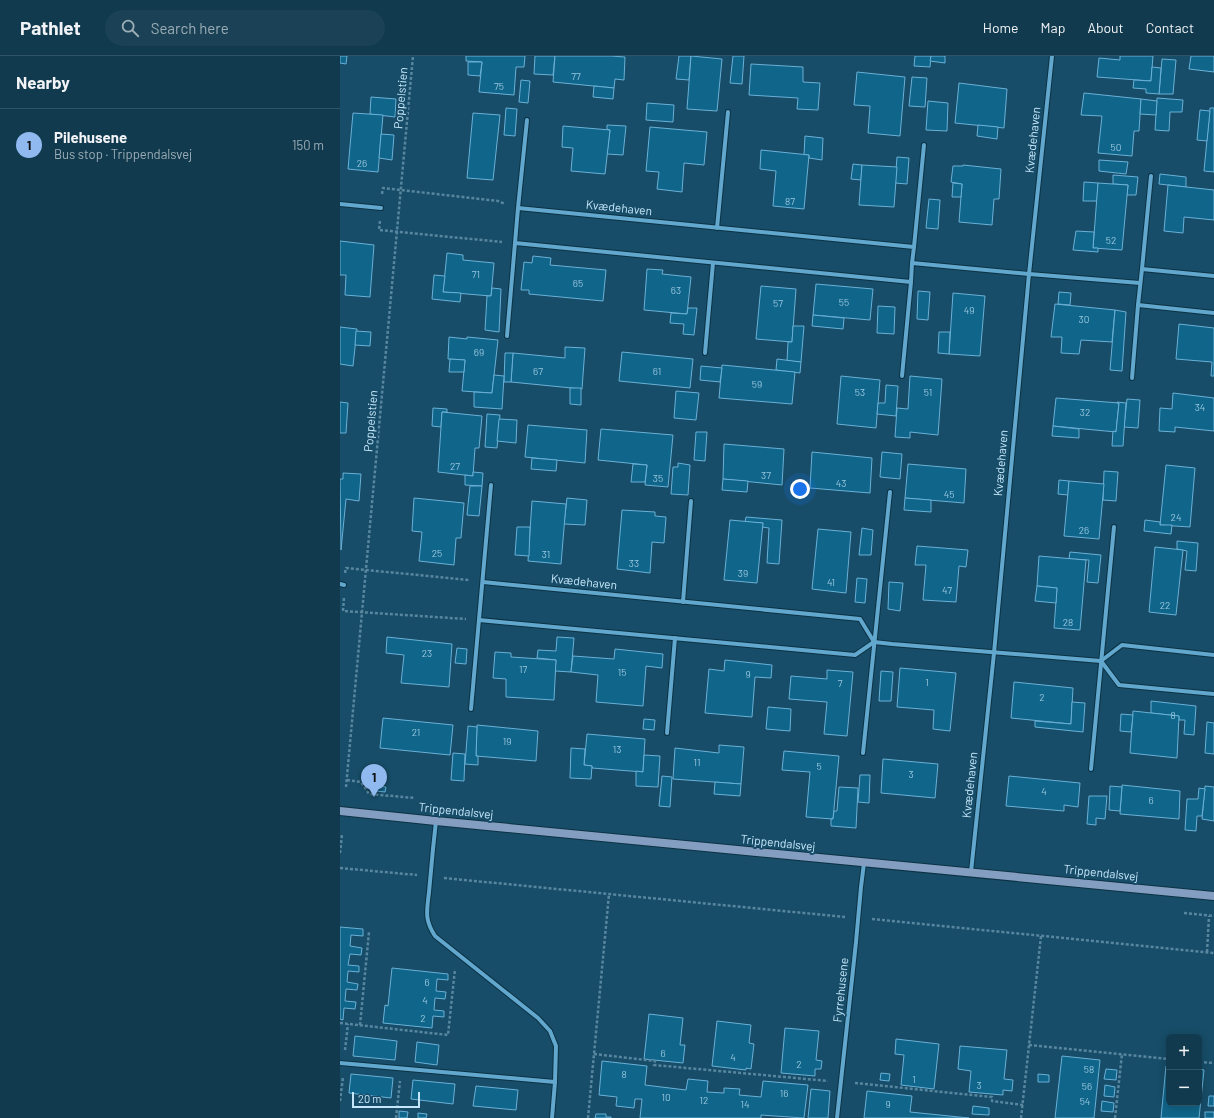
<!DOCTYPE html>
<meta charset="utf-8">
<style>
body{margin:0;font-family:Barlow,sans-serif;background:#1a4155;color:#f1f3f6}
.controls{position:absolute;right:12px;bottom:12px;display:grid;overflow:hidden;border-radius:6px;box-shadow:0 2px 10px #0003}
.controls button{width:36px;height:36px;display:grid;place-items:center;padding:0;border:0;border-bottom:1px solid #305466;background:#113a4e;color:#f1f3f6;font:20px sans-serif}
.scale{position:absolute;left:12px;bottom:10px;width:68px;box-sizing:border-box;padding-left:4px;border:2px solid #c5e6fa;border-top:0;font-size:11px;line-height:14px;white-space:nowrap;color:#c5e6fa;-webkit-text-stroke:3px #174d68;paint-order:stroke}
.you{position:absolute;left:460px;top:433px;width:14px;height:14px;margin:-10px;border:3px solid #fff;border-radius:50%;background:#1a73e8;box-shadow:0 0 0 6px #1a73e833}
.badge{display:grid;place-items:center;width:26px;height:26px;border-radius:50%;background:#90b9f0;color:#111;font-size:13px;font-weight:700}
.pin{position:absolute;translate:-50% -33px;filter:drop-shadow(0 1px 2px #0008)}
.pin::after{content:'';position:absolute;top:21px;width:14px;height:12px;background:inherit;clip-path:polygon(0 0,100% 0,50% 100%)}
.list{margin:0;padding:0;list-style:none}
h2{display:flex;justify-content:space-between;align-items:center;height:52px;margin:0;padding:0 16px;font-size:17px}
h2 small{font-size:13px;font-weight:400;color:#9cadb6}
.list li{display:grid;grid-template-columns:26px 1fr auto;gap:12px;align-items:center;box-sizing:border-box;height:72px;padding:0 16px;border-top:1px solid #305466}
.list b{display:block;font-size:15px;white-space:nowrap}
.list p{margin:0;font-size:13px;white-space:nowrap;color:#9cadb6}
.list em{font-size:13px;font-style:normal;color:#9cadb6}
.icon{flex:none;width:22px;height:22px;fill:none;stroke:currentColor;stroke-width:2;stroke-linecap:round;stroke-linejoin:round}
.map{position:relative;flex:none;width:874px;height:1062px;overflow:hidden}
header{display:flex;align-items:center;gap:24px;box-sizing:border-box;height:56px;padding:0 20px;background:#113a4e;border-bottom:1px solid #305466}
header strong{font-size:19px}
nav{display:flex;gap:22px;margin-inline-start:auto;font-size:14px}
.search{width:280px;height:36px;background:#1a4155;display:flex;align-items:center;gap:10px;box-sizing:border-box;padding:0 14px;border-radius:22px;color:#9cadb6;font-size:15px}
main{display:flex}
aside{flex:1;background:#113a4e}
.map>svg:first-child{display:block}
.building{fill:#10658a;stroke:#6bb0d6}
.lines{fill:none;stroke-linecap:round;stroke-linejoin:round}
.street-casing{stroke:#0c3244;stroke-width:6}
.secondary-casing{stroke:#0c3244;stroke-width:10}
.path{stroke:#58869f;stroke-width:2.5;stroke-dasharray:3 2;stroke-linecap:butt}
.street{stroke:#62a7cd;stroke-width:4}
.secondary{stroke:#849ec2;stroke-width:8}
.street-bridge-casing{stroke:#0c3244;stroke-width:6;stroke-linecap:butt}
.street-bridge{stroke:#62a7cd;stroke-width:4}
.labels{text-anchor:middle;stroke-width:4;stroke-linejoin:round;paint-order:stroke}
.number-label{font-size:10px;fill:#98c6de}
.street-label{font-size:12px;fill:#c5e6fa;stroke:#174d68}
</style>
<header>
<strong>Pathlet</strong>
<div class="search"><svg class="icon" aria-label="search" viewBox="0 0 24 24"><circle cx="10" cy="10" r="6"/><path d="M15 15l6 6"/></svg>Search here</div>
<nav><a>Home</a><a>Map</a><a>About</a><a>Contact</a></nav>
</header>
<main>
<aside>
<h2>Nearby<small></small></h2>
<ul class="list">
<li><span class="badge">1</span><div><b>Pilehusene</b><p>Bus stop · Trippendalsvej</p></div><em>150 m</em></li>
</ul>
</aside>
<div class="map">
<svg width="874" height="1062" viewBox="0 0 874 1062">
<rect width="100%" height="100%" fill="#174d68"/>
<g class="building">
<polygon points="0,0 7,0 6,8 0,7"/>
<polygon points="126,0 185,0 184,11 176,11 174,39 139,36 142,6 126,5"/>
<polygon points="195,0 215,0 213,19 194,18"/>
<polygon points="215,0 271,0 285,1 284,24 275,23 274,32 213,26"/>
<polygon points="339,0 351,0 349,24 336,23"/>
<polygon points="351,0 382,3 377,55 347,53"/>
<polygon points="393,0 404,0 402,28 390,27"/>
<polygon points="575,0 591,0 590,11 574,10"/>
<polygon points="591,0 605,0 605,7 590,5"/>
<polygon points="780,0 813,0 811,25 757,21 759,2 780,4"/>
<polygon points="851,0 874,0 874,16 849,13"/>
<polygon points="822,3 836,4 833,38 819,38"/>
<polygon points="128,6 142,6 140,20 128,19"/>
<polygon points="411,8 463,11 463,26 480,27 478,54 457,53 458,42 409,39"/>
<polygon points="812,11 821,12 819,38 806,37 806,33 793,32 794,24 811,25"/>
<polygon points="517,16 565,21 560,80 528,77 530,50 514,49"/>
<polygon points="572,21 587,22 585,51 569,50"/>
<polygon points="181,24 190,25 188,47 179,46"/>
<polygon points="619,27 667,33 664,72 615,67"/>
<polygon points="254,30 274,32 273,43 253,41"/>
<polygon points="744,37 801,43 799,75 794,75 792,100 758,97 762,60 741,59"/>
<polygon points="31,41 56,43 55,61 30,58"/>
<polygon points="817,42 843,44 842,56 830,56 829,75 815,74"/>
<polygon points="801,43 817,45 816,59 800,58"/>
<polygon points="588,45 608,47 607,75 586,74"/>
<polygon points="307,47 334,49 333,66 306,64"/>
<polygon points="166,52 177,53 175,80 164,79"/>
<polygon points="870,52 874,52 874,116 864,115"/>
<polygon points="860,54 870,55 867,85 857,84"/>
<polygon points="13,57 43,59 38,116 8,113"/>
<polygon points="133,57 160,59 153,124 127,122"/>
<polygon points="267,69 286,70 283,99 267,98 270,74 267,73"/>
<polygon points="638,69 658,71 657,83 637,80"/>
<polygon points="223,70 270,74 265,118 231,115 233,92 222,91"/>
<polygon points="310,71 367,76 364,109 344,107 342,136 317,133 319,116 306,115"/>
<polygon points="41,78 54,79 52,104 39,102"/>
<polygon points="465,80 483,82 482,104 469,102 469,99 464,99"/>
<polygon points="421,94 469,99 464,153 433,150 436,115 420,113"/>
<polygon points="557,101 569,102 567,128 555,127"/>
<polygon points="759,104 788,106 786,118 759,115"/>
<polygon points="513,108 522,109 521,124 511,123"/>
<polygon points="522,109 557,111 554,151 519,149"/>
<polygon points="623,109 661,113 659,143 654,143 652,169 619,166 622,128 611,126 613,110 623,110"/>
<polygon points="820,118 846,121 846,131 819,128"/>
<polygon points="773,119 798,121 796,139 787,139 788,129 773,128"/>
<polygon points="744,126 758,127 757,145 743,145"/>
<polygon points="613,127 622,128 621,141 612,141"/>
<polygon points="758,127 788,129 782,194 753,192"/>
<polygon points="828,129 874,134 874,164 844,161 843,177 824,175"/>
<polygon points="589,143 600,144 598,173 586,172"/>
<polygon points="736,175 754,176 753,192 758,192 758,196 733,194"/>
<polygon points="0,185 34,189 30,241 5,239 6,219 0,219"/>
<polygon points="107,197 123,199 123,204 154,207 151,240 103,236"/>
<polygon points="193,200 211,202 210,209 266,214 263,245 189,238 189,234 181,234 184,206 192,207"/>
<polygon points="307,213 323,214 322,218 351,221 347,258 304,254"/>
<polygon points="94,219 105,220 103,236 121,237 120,246 92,243"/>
<polygon points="476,228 533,233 530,264 473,259"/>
<polygon points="421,230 456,233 452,286 416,283"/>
<polygon points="152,232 161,233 159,276 145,274 147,240 151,240"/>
<polygon points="578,235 590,236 588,264 577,263"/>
<polygon points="719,236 731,237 730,249 718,248"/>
<polygon points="613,237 645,240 640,300 609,298"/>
<polygon points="715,248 775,254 772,286 741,284 739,298 721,297 722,281 711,281"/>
<polygon points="538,250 555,251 554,278 537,277"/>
<polygon points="348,252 357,252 354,279 343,278 344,268 330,267 331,257 347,258"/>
<polygon points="775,254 786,256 782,315 770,314"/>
<polygon points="473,259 504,262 503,273 472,270"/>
<polygon points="839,268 874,272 874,320 871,320 872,306 836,303"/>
<polygon points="453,270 464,270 461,306 447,305 448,286 452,286"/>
<polygon points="0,271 17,273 13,310 0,308"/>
<polygon points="16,275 31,276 30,290 15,289"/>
<polygon points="599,276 610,276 609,298 598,297"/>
<polygon points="109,281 127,283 127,281 158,284 152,337 122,335 125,304 108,303"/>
<polygon points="225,291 245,292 242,333 171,326 173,297 225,302"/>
<polygon points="282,296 353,303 350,332 279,325"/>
<polygon points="165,297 173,297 171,326 164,326"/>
<polygon points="110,303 125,304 124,316 109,316"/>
<polygon points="437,303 461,306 460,317 436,314"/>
<polygon points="382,309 455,316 452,348 379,342"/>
<polygon points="361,310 382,312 380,326 360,324"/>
<polygon points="154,319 164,320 162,353 134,351 134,336 152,337"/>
<polygon points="501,320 540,324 536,372 497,368"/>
<polygon points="570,320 602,323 598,379 570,376 570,382 555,381 557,352 568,353"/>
<polygon points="546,329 558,330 556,360 537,358 538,347 545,347"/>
<polygon points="230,332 241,332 241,349 230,348"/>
<polygon points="336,335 359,337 356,364 334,362"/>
<polygon points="833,337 874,342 874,375 835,371 835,376 819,375 820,352 832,353"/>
<polygon points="716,342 779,347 776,376 713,370"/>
<polygon points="787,343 800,344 798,372 784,371"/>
<polygon points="0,346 8,347 6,377 0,377"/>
<polygon points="777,346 786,347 783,390 772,390 773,375 776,376 779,347 777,347"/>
<polygon points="93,352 107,353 107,356 102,356 101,371 92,370"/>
<polygon points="102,356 142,360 139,392 135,392 133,420 98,416"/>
<polygon points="147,358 160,359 157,392 145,391"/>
<polygon points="159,363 177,364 176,387 157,385"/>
<polygon points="188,369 247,374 245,407 185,401"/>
<polygon points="713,370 739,373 739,382 712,380"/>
<polygon points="261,373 333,379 328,431 305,429 307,409 258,404"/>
<polygon points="356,376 367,376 365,405 354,404"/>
<polygon points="384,388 444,393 442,429 383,423"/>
<polygon points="472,396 532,402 530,437 470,432"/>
<polygon points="542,396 562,398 560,423 540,421"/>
<polygon points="192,402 217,404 216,415 191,413"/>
<polygon points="338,407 350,409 348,439 331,438 333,411 338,411"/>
<polygon points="293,408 307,409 305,426 291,426"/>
<polygon points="568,408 626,413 624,447 565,442"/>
<polygon points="826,409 855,412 850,471 820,469"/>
<polygon points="764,415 778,416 776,445 763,444"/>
<polygon points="133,416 143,417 142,430 125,429 125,419 133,420"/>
<polygon points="3,417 21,418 19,445 6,443 1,494 0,423 3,423"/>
<polygon points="383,423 408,425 407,436 382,434"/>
<polygon points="719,424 729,425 728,439 718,438"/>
<polygon points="729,425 764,428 759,483 724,480"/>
<polygon points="130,430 142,430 139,460 127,459"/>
<polygon points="74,442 124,447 121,482 116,482 114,509 79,505 82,476 72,475"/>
<polygon points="227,442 247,444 245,469 224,468"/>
<polygon points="565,442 591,444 591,456 564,454"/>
<polygon points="192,445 226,448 221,508 188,505"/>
<polygon points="282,454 315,456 315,460 326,461 324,487 312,486 310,517 277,513"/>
<polygon points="406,461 442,464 439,508 427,507 429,472 422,471 423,467 405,466"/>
<polygon points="390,464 423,467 417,527 384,524"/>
<polygon points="805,464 820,466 820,469 832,469 831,478 804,475"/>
<polygon points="177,471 190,471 189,500 175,499"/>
<polygon points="522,472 533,474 531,499 519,499"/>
<polygon points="478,473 511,476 506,537 472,533"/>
<polygon points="837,485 858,487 856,515 845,514 847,495 837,493"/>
<polygon points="577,490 628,494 626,511 619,510 616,546 583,544 586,509 575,509"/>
<polygon points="815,491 843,494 836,559 809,556"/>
<polygon points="730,496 761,499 758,527 747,526 749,504 729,503"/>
<polygon points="699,500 746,504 740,574 714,572 717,532 697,530"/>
<polygon points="517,522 527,523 525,547 515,546"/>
<polygon points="549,526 563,527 560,555 548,553"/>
<polygon points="697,530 717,532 716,547 695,545"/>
<polygon points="47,581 112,588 109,631 61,627 64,599 46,597"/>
<polygon points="217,581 234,582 231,616 215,615 216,604 197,602 198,594 216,595"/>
<polygon points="117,592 127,593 126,608 115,607"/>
<polygon points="275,593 323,598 322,612 306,610 303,650 256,646 258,619 231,616 233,600 274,603"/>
<polygon points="155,596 171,597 171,601 216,604 214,644 166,641 166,623 153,622"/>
<polygon points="385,604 432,609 431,622 415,621 412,661 365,657 369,613 384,615"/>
<polygon points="560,612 616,617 610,675 593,673 594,654 557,651"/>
<polygon points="487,614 513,616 507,680 484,678 487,646 449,643 451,620 487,623"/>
<polygon points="541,615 553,616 551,645 539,645"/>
<polygon points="674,626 733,632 731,668 671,662"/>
<polygon points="811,645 856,650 854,679 844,678 845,664 839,664 839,660 811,657"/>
<polygon points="732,646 745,647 743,676 695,671 695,665 731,668"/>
<polygon points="428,651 451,653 450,675 426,673"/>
<polygon points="793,655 839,660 837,702 790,697"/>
<polygon points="781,658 793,659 791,676 780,675"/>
<polygon points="43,662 113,669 110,699 40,692"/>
<polygon points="304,663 315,664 314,674 303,673"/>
<polygon points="867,666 874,667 874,698 865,697"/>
<polygon points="137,669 198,675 196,705 136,700"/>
<polygon points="128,670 137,671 136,700 138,700 138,709 125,708"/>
<polygon points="247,678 305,683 303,716 252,712 252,710 244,709"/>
<polygon points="379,689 404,691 401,728 333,723 335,692 379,697"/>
<polygon points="231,692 245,693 244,709 252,710 251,723 230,722"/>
<polygon points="444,695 499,700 493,763 466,761 470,716 442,714"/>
<polygon points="113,697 125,698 124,725 111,724"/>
<polygon points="304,699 320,700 318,731 296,730 296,715 303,716"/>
<polygon points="543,703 598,708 595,742 541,737"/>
<polygon points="520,719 530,719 529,747 518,746"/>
<polygon points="322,720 332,721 330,751 319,750"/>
<polygon points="669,720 740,727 738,751 724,749 724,755 666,750"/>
<polygon points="375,726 401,728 400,740 374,738"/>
<polygon points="782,729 840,735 839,763 780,758"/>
<polygon points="36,730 46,731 45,736 36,735"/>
<polygon points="770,730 782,731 780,755 769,754"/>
<polygon points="865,730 874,731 874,765 862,763"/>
<polygon points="499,731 518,732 516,772 491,770 491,763 493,763 494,755 497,755"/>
<polygon points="859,732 865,733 862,760 857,760 856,775 845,774 847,743 858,743"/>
<polygon points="749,740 767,740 765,763 756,762 756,769 747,768"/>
<polygon points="0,871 23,873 23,880 11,879 10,890 22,892 21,899 10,898 8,909 19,910 19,916 8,915 7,926 18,928 17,934 6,933 5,945 16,946 15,953 4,952 3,964 0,963"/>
<polygon points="52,912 108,918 108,924 97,923 96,935 106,936 105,943 95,942 94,954 104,955 104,961 93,960 92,972 43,967 45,949 48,950"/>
<polygon points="309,958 343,962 340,989 345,989 343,1007 304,1003"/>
<polygon points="377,965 411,969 409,987 414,988 411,1013 406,1012 406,1014 372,1010"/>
<polygon points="445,972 479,975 476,1004 482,1005 481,1013 475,1013 475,1020 441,1017"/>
<polygon points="15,980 57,985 55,1004 13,1000"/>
<polygon points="556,983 599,988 594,1033 561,1029 564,999 555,998"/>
<polygon points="77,986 99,989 97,1009 75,1006"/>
<polygon points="620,990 667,994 664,1023 673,1024 672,1035 663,1034 663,1039 629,1036 631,1015 618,1013"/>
<polygon points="722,1000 760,1004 754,1062 715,1062"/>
<polygon points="262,1005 307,1010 305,1029 346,1034 348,1023 368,1025 367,1036 384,1037 384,1032 400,1033 399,1039 421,1041 423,1025 468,1029 464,1062 421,1059 421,1062 300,1062 302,1043 295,1043 294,1052 276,1050 277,1041 259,1039"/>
<polygon points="826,1010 829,1010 829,1047 859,1047 859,1013 864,1014 859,1062 821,1062"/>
<polygon points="766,1013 777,1014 776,1024 764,1023"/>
<polygon points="541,1017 550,1018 549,1025 540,1024"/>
<polygon points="11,1018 53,1022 51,1042 9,1037"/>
<polygon points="698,1018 709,1019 709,1026 698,1026"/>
<polygon points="73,1024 115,1028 113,1048 71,1043"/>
<polygon points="765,1029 775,1031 774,1041 764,1040"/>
<polygon points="136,1030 178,1034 176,1054 133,1050"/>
<polygon points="471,1033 490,1035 488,1062 468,1062"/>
<polygon points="527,1035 572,1040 570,1056 629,1062 524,1062"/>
<polygon points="869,1040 874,1040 874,1050 868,1050"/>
<polygon points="762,1045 774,1047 773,1056 761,1055"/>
<polygon points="633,1050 649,1052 649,1059 632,1058"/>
<polygon points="59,1055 68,1056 67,1062 59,1062"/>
<rect x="865" y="1056" width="9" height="6"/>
<polygon points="78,1057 87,1058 86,1062 78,1062"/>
<polygon points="256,1058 266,1058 266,1061 271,1061 271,1062 255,1062"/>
</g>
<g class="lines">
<g class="street-casing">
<g id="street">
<polyline points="0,148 41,152"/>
<polyline points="178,152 187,64"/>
<polyline points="377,172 388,56"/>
<polyline points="574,191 584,89"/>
<polyline points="572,207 571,226 175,187 178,152 574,191 572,207 689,218 800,227"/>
<polyline points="802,213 811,120"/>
<polyline points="874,220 802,213 798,249 874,257"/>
<polyline points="167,280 175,187"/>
<polyline points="365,297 373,207"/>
<polyline points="562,320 571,226"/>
<polyline points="792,322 798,249"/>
<polyline points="143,526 520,563 534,586 552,588 761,605 782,589 874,599"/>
<polyline points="0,528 4,529"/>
<polyline points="343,546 351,445"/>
<polyline points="139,564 515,599 534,586"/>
<polyline points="761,605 779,629 874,638"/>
<polyline points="131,653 151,429"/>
<polyline points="327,677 335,582"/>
<polyline points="523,697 550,436"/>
<polyline points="751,713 774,471"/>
<polyline points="93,793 96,765"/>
<polyline points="631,816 654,597 689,218 712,0"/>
<polyline points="521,831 524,807"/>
<path d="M89,836C87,855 84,863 95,880L198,962L210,975L216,990L215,1026L212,1062"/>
<polyline points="0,1007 215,1026"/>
<polyline points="497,1062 516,886"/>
</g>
</g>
<g class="secondary-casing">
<polyline id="secondary" points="0,755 96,765 874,840"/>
</g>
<g class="path">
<polyline points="42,138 43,132 158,145 165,148"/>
<polyline points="40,165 39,174 162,186"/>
<polyline points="5,517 6,512 129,524"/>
<polyline points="4,542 3,555 126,563"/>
<polyline points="7,724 21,726 29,738 75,742"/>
<polyline points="6,731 73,0"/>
<polyline points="0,797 2,778"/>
<polyline points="0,812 77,819"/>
<polyline points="104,822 505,861"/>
<polyline points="844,857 874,860"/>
<polyline points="532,863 874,897"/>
<polyline points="867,896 869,860"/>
<polyline points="0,967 108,979 115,913"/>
<polyline points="20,969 29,876"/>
<polyline points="689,989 829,1003"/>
<polyline points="5,994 8,968"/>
<polyline points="254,998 315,1005 314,1009 488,1025"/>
<polyline points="859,1006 874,1007"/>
<polyline points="515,1027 652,1041 652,1045 683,1049"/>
<polyline points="0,1045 3,1021"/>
<polyline points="56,1062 60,1025"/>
<polyline points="248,1062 269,838"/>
<polyline points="681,1062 701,880"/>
<polyline points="775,1062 782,998"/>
</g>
<use href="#street" class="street"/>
<use href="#secondary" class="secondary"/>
<g class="street-bridge-casing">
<g id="street-bridge">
<polyline points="89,836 93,793"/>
<polyline points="516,886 521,831"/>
</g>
</g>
<use href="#street-bridge" class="street-bridge"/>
</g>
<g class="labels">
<g class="number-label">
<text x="236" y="24">77</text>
<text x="159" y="34">75</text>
<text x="776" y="95">50</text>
<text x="22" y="111">26</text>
<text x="450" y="149">87</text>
<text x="771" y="188">52</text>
<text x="136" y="222">71</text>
<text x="238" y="231">65</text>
<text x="336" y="238">63</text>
<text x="504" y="250">55</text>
<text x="438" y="251">57</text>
<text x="629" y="258">49</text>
<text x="744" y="267">30</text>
<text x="139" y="300">69</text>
<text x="198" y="319">67</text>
<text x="317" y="319">61</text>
<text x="417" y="332">59</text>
<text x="520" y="340">53</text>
<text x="588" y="340">51</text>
<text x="860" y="355">34</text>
<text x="745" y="360">32</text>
<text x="115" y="414">27</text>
<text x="426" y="423">37</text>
<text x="318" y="426">35</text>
<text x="501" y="431">43</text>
<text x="609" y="442">45</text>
<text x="836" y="465">24</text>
<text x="744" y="478">26</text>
<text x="97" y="501">25</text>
<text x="206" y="502">31</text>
<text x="294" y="511">33</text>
<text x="403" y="521">39</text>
<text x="491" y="530">41</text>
<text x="607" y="538">47</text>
<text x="825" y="553">22</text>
<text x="728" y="570">28</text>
<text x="87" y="601">23</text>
<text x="183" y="617">17</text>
<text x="282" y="620">15</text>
<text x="408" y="622">9</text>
<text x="587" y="630">1</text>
<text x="500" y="631">7</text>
<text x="702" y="645">2</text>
<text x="833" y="663">8</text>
<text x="76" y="680">21</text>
<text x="167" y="689">19</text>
<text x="277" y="697">13</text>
<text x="357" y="710">11</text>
<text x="479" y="714">5</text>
<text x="571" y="722">3</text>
<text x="704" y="739">4</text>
<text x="811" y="748">6</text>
<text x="87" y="930">6</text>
<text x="85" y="948">4</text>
<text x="83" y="966">2</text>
<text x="323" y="1001">6</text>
<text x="393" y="1005">4</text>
<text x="459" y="1012">2</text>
<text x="749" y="1017">58</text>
<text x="284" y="1022">8</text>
<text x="574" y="1027">1</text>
<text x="639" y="1033">3</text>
<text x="747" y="1034">56</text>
<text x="444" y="1041">16</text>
<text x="326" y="1045">10</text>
<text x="364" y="1048">12</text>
<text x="745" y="1049">54</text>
<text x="405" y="1052">14</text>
<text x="548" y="1052">9</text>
</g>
<g class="street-label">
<text transform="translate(61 42) rotate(-85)" y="4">Poppelstien</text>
<text transform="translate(693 84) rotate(-84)" y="4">Kvædehaven</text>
<text transform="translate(279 152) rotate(6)" y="4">Kvædehaven</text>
<text transform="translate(31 365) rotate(-85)" y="4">Poppelstien</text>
<text transform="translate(661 407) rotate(-85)" y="4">Kvædehaven</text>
<text transform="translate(244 526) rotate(6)" y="4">Kvædehaven</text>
<text transform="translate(630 729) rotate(-84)" y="4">Kvædehaven</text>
<text transform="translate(116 755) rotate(6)" y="4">Trippendalsvej</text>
<text transform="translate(438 787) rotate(6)" y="4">Trippendalsvej</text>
<text transform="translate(761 817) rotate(6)" y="4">Trippendalsvej</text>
<text transform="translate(501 934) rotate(-84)" y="4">Fyrrehusene</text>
</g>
</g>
</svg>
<div class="controls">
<button>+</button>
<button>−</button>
</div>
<div class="scale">20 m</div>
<div class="you"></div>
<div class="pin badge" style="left:34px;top:741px">1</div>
</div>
</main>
